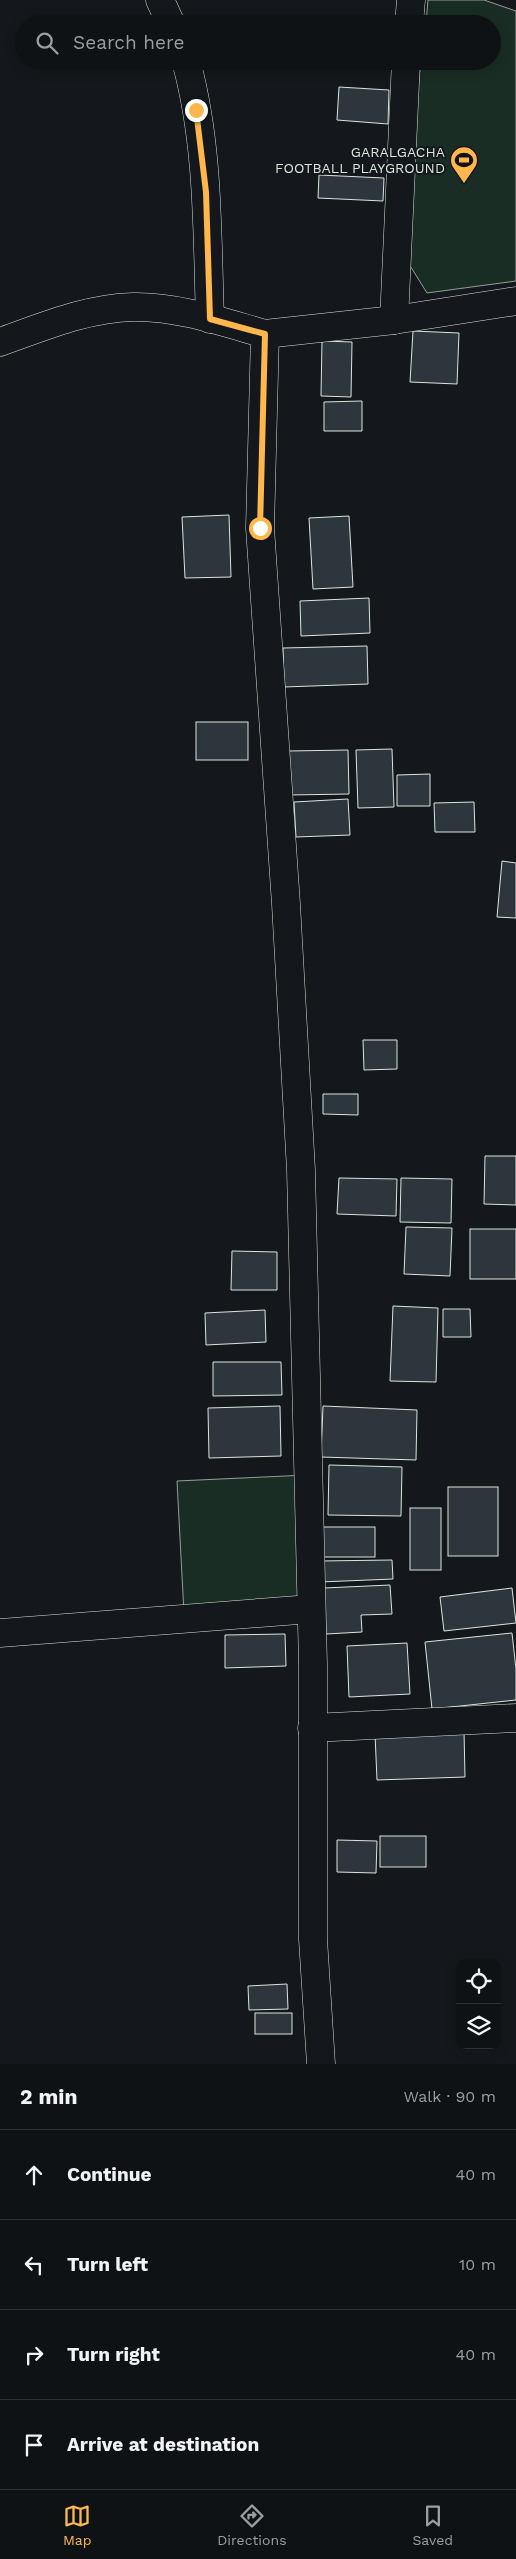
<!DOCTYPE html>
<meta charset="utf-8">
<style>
body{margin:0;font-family:"Work Sans",sans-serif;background:#1d2022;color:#f1f3f6}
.controls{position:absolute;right:15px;bottom:15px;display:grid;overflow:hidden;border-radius:10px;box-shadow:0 2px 12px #0003}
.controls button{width:45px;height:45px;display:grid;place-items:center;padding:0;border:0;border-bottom:1px solid #2f3234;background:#0f1215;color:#f1f3f6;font:25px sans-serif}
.stop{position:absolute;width:15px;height:15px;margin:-11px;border:4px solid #ffb74d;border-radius:50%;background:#fff}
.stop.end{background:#ffb74d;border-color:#fff;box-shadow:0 1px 5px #0008}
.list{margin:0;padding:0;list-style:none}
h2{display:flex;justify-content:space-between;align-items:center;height:65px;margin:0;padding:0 20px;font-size:21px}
h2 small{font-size:16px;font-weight:400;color:#9b9ea0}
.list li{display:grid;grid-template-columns:32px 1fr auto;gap:15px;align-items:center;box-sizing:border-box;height:90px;padding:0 20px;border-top:1px solid #2f3234}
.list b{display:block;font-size:19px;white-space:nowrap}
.list em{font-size:16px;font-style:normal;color:#9b9ea0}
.icon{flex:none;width:28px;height:28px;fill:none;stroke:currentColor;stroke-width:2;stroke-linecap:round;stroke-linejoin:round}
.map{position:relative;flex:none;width:516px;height:2064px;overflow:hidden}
.search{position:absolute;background:#0f1215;box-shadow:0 2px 12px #0003;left:15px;right:15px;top:15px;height:55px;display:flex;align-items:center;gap:12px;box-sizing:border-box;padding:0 18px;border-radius:28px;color:#9b9ea0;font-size:19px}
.sheet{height:425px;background:#0f1215}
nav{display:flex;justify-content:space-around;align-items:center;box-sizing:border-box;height:70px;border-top:1px solid #2f3234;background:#0f1215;font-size:14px;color:#9b9ea0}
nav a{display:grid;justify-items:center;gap:2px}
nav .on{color:#ffb74d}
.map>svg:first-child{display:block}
.pitch{fill:#1a2d24;stroke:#939e99}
.building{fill:#2c363c;stroke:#d8e6dc}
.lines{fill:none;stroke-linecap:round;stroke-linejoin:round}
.minor-casing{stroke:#d8e6dc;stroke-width:29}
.tertiary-casing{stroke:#d8e6dc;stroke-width:29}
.minor{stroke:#14181c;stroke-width:28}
.tertiary{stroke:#14181c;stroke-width:28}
.route{stroke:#ffb74d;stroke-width:6}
.labels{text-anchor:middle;stroke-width:4;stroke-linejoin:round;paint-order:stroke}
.poi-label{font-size:14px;fill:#d8e6dc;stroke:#14181c;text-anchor:end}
</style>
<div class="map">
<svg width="516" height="2064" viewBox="0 0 516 2064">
<rect width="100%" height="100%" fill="#14181c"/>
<g class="pitch">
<polygon points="428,0 484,0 516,11 516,281 427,293 409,264 416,105 421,61 492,61 492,24 426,24"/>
<polygon points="307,1475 311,1609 184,1614 177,1481"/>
</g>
<g class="building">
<polygon points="339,87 389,90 388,124 337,120"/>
<polygon points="319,175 384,178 383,201 318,198"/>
<polygon points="413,331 459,333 457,384 410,382"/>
<polygon points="322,341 352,342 351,397 321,396"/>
<polygon points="362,401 362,431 324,431 324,402"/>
<polygon points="229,515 231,577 185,578 182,517"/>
<polygon points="349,516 353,587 313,589 309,518"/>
<polygon points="369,598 370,633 301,636 300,601"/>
<polygon points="367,646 368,684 284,687 283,648"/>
<rect x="196" y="722" width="52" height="38"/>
<polygon points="392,749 394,807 358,808 356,750"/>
<polygon points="348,750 349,794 290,795 288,751"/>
<polygon points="430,774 430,806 397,806 397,775"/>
<polygon points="348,799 350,835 296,837 294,802"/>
<polygon points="474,802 475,832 435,832 434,803"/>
<polygon points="502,861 516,863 516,918 497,917"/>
<polygon points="363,1040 397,1040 397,1069 364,1070"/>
<polygon points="323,1094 358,1094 358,1115 323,1114"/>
<polygon points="485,1156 516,1156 516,1205 484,1204"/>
<polygon points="339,1178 397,1179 396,1216 337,1214"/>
<polygon points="401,1178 452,1179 451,1223 400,1222"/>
<polygon points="406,1227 452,1228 450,1276 404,1274"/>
<rect x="470" y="1229" width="46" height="50"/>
<polygon points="232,1251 277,1252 277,1290 231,1290"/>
<polygon points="393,1306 438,1308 436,1382 390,1381"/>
<polygon points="443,1309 470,1309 471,1337 443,1337"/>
<polygon points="265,1310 266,1342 206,1345 205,1313"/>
<polygon points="213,1362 281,1362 282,1395 213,1396"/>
<polygon points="280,1406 281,1456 209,1458 208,1408"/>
<polygon points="323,1406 417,1410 416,1460 321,1457"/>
<polygon points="329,1465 402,1467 401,1516 328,1515"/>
<rect x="448" y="1487" width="50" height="69"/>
<rect x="410" y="1508" width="31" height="62"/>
<rect x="319" y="1527" width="56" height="30"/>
<polygon points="392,1560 393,1579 320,1582 319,1561"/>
<polygon points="390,1585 392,1614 361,1615 362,1632 326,1634 324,1588"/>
<polygon points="512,1588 516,1623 444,1631 440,1597"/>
<polygon points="512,1633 516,1669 516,1700 432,1709 425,1642"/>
<polygon points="285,1634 286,1666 225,1668 225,1635"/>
<polygon points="407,1643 410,1694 349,1697 347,1646"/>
<polygon points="464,1731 465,1777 377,1780 375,1734"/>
<rect x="380" y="1836" width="46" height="31"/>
<polygon points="337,1840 377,1841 376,1873 337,1872"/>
<polygon points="287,1984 288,2009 249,2010 248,1986"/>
<rect x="255" y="2013" width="37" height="21"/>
</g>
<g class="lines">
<g class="minor-casing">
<g id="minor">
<polyline points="160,0 171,24"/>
<polyline points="409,24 411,0"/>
<path d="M186,61C209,145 207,233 210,319"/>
<polyline points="394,320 406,61"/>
<polyline points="0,1633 311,1609"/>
<polyline points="312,1728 516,1718"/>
</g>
</g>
<g class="tertiary-casing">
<g id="tertiary">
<path d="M0,342C43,327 87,308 133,307C177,306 223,322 265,334"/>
<polyline points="321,2064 313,1939 313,1665 301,1170 286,904 260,528 265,334 394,320 516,301"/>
</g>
</g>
<use href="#minor" class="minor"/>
<use href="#tertiary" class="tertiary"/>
</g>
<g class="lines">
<polyline class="route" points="196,110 206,192 210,319 265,334 260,528"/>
</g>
<defs>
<g id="stadium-pin" transform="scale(1.4375)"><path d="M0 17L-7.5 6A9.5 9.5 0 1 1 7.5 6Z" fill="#ffb74d" stroke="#14181c"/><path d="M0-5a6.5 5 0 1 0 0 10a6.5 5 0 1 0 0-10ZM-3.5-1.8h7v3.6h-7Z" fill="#111"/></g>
</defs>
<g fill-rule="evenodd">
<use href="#stadium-pin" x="464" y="160"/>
</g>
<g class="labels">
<g class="poi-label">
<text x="445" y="157">GARALGACHA<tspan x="445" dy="16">FOOTBALL PLAYGROUND</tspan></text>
</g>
</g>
</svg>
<div class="controls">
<button><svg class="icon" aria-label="locate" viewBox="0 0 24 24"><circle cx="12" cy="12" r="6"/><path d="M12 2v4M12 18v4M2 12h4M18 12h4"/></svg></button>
<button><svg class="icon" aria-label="layers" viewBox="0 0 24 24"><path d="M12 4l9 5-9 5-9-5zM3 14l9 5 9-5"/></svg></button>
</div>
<div class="stop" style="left:260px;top:528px"></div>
<div class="stop end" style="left:196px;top:110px"></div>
<div class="search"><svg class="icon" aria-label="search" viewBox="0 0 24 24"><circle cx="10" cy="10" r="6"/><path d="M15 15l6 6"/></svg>Search here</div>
</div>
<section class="sheet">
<h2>2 min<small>Walk · 90 m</small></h2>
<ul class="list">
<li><svg class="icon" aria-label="ahead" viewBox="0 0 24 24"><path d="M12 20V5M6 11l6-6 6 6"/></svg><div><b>Continue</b></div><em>40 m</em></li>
<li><svg class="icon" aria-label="left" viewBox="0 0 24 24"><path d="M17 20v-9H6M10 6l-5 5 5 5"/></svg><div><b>Turn left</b></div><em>10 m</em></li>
<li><svg class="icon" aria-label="right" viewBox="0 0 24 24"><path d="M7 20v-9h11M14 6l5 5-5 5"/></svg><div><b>Turn right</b></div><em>40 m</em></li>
<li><svg class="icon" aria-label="arrive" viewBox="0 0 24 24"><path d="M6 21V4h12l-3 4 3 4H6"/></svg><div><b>Arrive at destination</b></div></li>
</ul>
</section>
<nav>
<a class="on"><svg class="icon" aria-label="map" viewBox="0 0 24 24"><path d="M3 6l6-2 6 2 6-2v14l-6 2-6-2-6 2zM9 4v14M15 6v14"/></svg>Map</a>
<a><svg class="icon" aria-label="directions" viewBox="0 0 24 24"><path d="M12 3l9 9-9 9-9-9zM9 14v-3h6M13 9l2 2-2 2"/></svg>Directions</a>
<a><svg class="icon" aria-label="saved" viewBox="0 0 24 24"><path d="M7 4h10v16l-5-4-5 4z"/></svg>Saved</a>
</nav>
